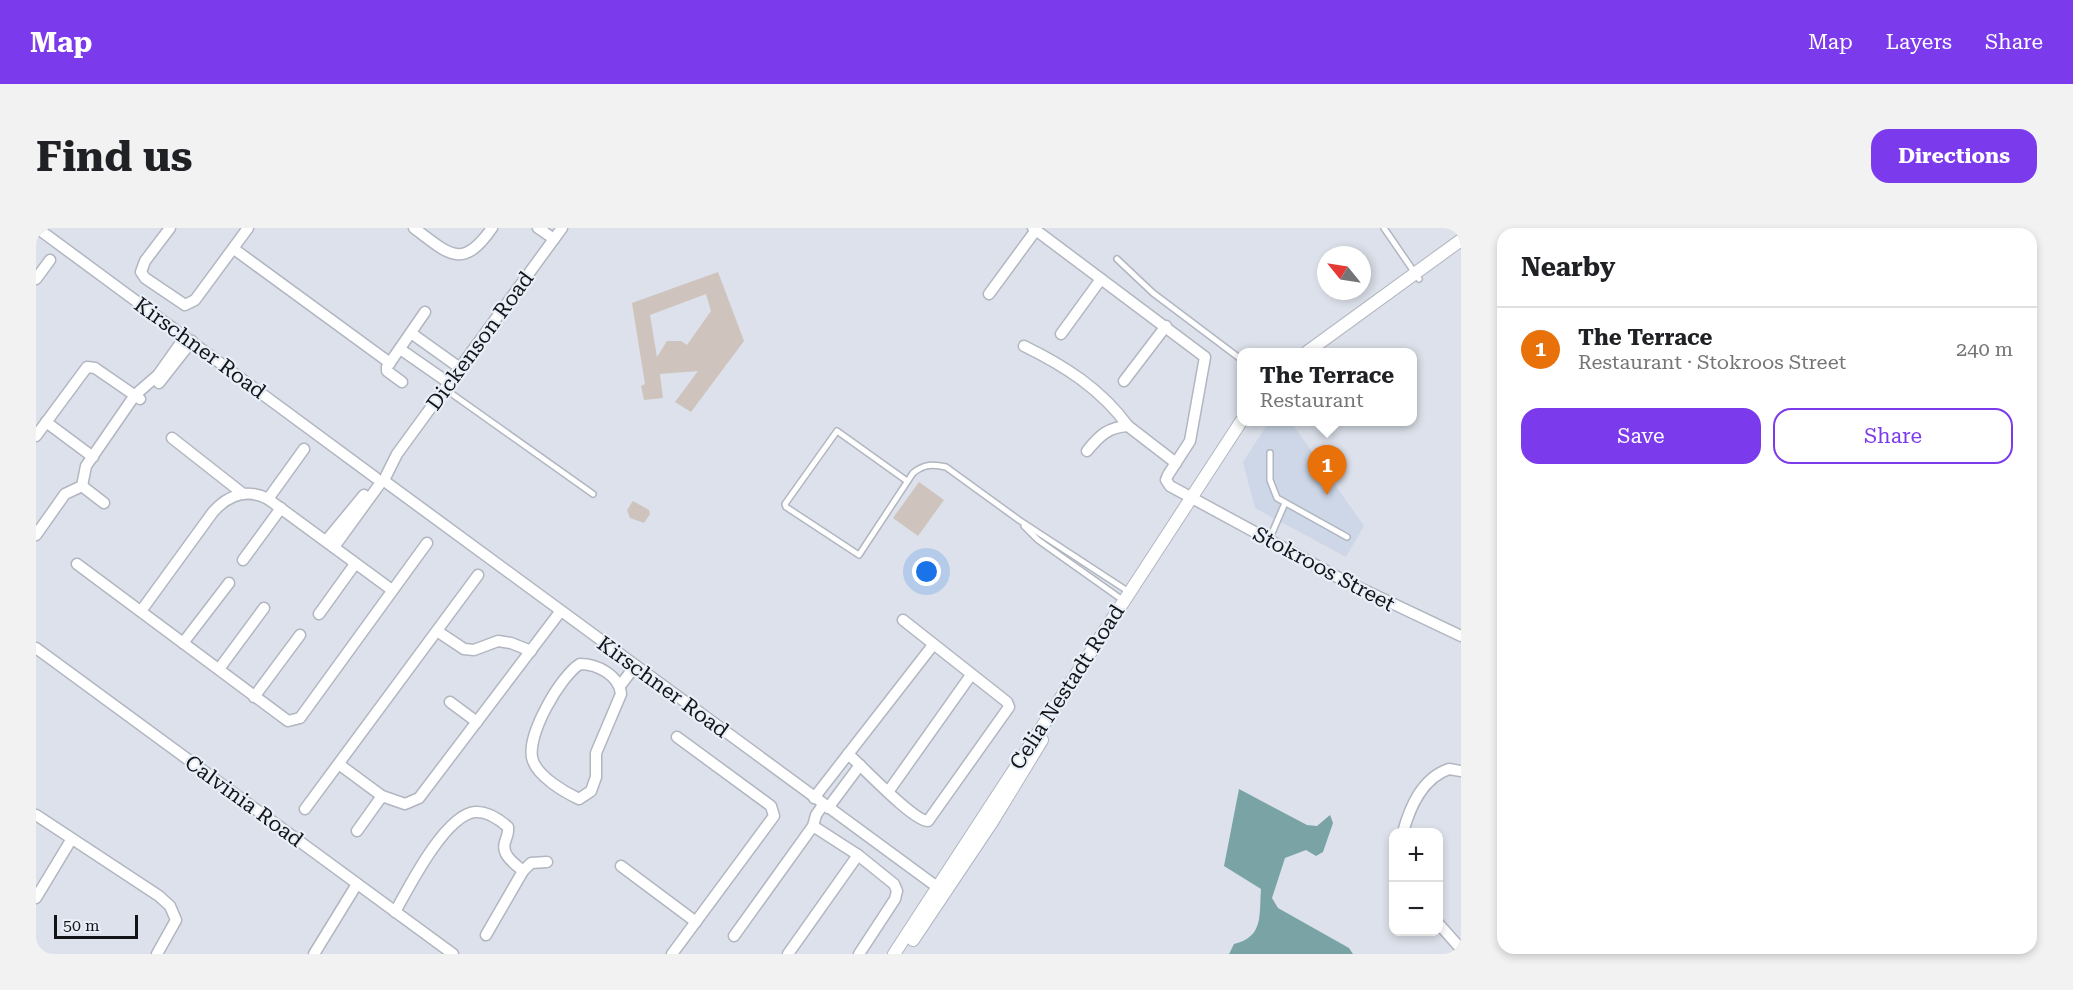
<!DOCTYPE html>
<meta charset="utf-8">
<style>
body{margin:0;font-family:"Roboto Serif",serif;background:#f2f2f2;color:#202124}
.controls{position:absolute;right:18px;bottom:18px;display:grid;overflow:hidden;border-radius:12px;box-shadow:0 3px 9px #0003}
.controls button{width:54px;height:54px;display:grid;place-items:center;padding:0;border:0;border-bottom:2px solid #e0e0e0;background:#fff;color:#202124;font:30px sans-serif}
.compass{position:absolute;left:1281px;top:18px;width:54px;height:54px;border-radius:50%;background:#fff;box-shadow:0 3px 9px #0003;rotate:300deg}
.scale{position:absolute;left:18px;bottom:15px;width:84px;box-sizing:border-box;padding-left:6px;border:3px solid #131418;border-top:0;font-size:16px;line-height:21px;white-space:nowrap;color:#131418;-webkit-text-stroke:4px #e9eff8;paint-order:stroke}
.you{position:absolute;left:891px;top:344px;width:21px;height:21px;margin:-15px;border:4px solid #fff;border-radius:50%;background:#1a73e8;box-shadow:0 0 0 9px #1a73e833}
.badge{display:grid;place-items:center;width:39px;height:39px;border-radius:50%;background:#7c3aed;color:#fff;font-size:20px;font-weight:700}
.pin{position:absolute;translate:-50% -50px;filter:drop-shadow(0 2px 3px #0008)}
.pin::after{content:'';position:absolute;top:32px;width:21px;height:18px;background:inherit;clip-path:polygon(0 0,100% 0,50% 100%)}
.popup{position:absolute;left:1201px;top:120px;width:180px;height:78px;box-sizing:border-box;display:grid;place-content:center;border-radius:12px;background:#fff;filter:drop-shadow(0 2px 4px #0005);font-size:20px;white-space:nowrap;color:#757577}
.popup b{font-size:22px;color:#202124}
.popup::after{content:'';position:absolute;left:50%;top:100%;margin-left:-12px;border:12px solid transparent;border-top-color:#fff}
.list{margin:0;padding:0;list-style:none}
h2{display:flex;justify-content:space-between;align-items:center;height:78px;margin:0;padding:0 24px;font-size:26px}
h2 small{font-size:20px;font-weight:400;color:#757577}
.list li{display:grid;grid-template-columns:39px 1fr auto;gap:18px;align-items:center;box-sizing:border-box;height:84px;padding:0 24px;border-top:2px solid #e0e0e0}
.list b{display:block;font-size:22px;white-space:nowrap}
.list p{margin:0;font-size:20px;white-space:nowrap;color:#757577}
.list em{font-size:20px;font-style:normal;color:#757577}
.actions{display:flex;gap:12px;padding:18px 24px}
.actions a{flex:1;padding:14px 0;border:2px solid #7c3aed;border-radius:18px;text-align:center;font-size:21px;color:#7c3aed}
.actions .main{background:#7c3aed;color:#fff}
.map{position:relative;flex:none;width:1425px;height:726px;overflow:hidden;border-radius:18px}
header{display:flex;align-items:center;gap:36px;box-sizing:border-box;height:84px;padding:0 30px;background:#7c3aed;color:#fff}
header strong{font-size:28px}
nav{display:flex;gap:33px;margin-inline-start:auto;font-size:21px}
.intro{display:flex;align-items:center;justify-content:space-between;box-sizing:border-box;height:144px;padding:0 36px}
h1{margin:0;font-size:42px}
.button{padding:15px 27px;border-radius:18px;background:#7c3aed;color:#fff;font-size:21px;font-weight:700}
main{display:flex;gap:36px;padding:0 36px}
aside{flex:1;background:#fff;border-radius:18px;box-shadow:0 3px 9px #0003}
.map>svg:first-child{display:block}
.built{fill:#cdd7e7}
.water{fill:#7aa3a6}
.building{fill:#cec4bd;fill-rule:evenodd}
.lines{fill:none;stroke-linecap:round;stroke-linejoin:round}
.service-casing{stroke:#b1b6c0;stroke-width:8}
.minor-casing{stroke:#b1b6c0;stroke-width:13}
.tertiary-casing{stroke:#b1b6c0;stroke-width:14}
.service{stroke:#fff;stroke-width:5}
.minor{stroke:#fff;stroke-width:10}
.tertiary{stroke:#fff;stroke-width:12}
.labels{text-anchor:middle;stroke-width:4.5;stroke-linejoin:round;paint-order:stroke}
.street-label{font-size:21px;fill:#131418;stroke:#e9eff8}
</style>
<header>
<strong>Map</strong>
<nav><a>Map</a><a>Layers</a><a>Share</a></nav>
</header>
<div class="intro"><h1>Find us</h1><a class="button">Directions</a></div>
<main>
<div class="map">
<svg width="1425" height="726" viewBox="0 0 1425 726">
<rect width="100%" height="100%" fill="#dce1eb"/>
<polygon class="built" points="1233,194 1255,194 1328,298 1310,329 1219,280 1207,234"/>
<path class="water" d="M1203,561L1271,597L1281,598L1294,587L1297,595L1287,624L1280,628L1270,622L1249,630L1236,670L1242,680L1313,720L1317,726H1193L1198,716C1228,709 1223,687 1225,661L1188,638Z"/>
<g class="building">
<path d="M682,44L708,113L655,184L639,174L662,143L624,146L627,170L608,172L605,158L609,156L596,75ZM670,66L675,83L651,117L645,113H631L621,129L614,87Z"/>
<polygon points="883,254 908,272 882,308 857,290"/>
<polygon points="597,273 613,282 614,286 608,295 594,290 591,282"/>
</g>
<g class="lines">
<g class="service-casing">
<g id="service">
<polyline points="1348,0 1383,51"/>
<polyline points="1081,31 1117,65 1206,132"/>
<polyline points="409,161 557,266"/>
<polyline points="1234,225 1234,252 1241,270 1311,309"/>
<path d="M871,253L801,203L749,276L750,279L823,327L877,245C888,236 897,236 910,239L983,292L1093,364"/>
<polyline points="988,298 1002,312 1088,373"/>
<polyline points="1233,312 1249,275"/>
</g>
</g>
<g class="minor-casing">
<g id="minor">
<polyline points="1,0 340,250"/>
<polyline points="134,0 109,33 105,44 109,50 149,77 159,72 212,0"/>
<path d="M378,0C413,26 426,43 456,0"/>
<polyline points="502,0 518,11"/>
<polyline points="997,0 1169,129 1154,213 1132,247 1130,252 1134,258 1305,351 1425,408"/>
<polyline points="198,21 354,135"/>
<polyline points="0,51 14,32"/>
<polyline points="953,66 1000,2"/>
<polyline points="375,105 424,140"/>
<polyline points="1025,106 1065,51"/>
<path d="M988,118C1029,138 1065,161 1092,198"/>
<polyline points="364,121 413,155"/>
<polyline points="1088,153 1130,98"/>
<polyline points="366,154 351,143 351,139 389,84"/>
<polyline points="123,155 156,113"/>
<polyline points="10,194 57,229"/>
<polyline points="0,208 51,139 59,140 104,171"/>
<polyline points="136,210 206,265"/>
<path d="M1051,223C1063,208 1072,199 1092,198L1140,235"/>
<polyline points="350,248 361,226 526,0"/>
<polyline points="347,252 908,664"/>
<polyline points="46,258 68,275"/>
<polyline points="232,271 268,221"/>
<polyline points="0,307 29,266 46,258 50,238 99,167 122,147 149,109"/>
<polyline points="290,313 328,267"/>
<polyline points="298,319 346,253"/>
<polyline points="207,332 245,280"/>
<polyline points="41,336 252,493 264,490 391,315"/>
<path d="M105,383L177,284C192,267 211,260 232,271L356,362"/>
<polyline points="283,386 319,336"/>
<polyline points="401,403 428,421 438,422 462,413 475,415 495,423"/>
<polyline points="147,415 193,355"/>
<polyline points="0,420 417,726"/>
<path d="M544,436C561,436 583,447 585,466L560,525V549L555,563L543,571C528,564 503,549 497,533C488,510 525,447 544,436Z"/>
<polyline points="183,441 228,380"/>
<polyline points="584,458 599,438"/>
<polyline points="218,469 264,407"/>
<polyline points="414,474 441,494"/>
<path d="M812,526C827,539 877,593 892,593L973,479L971,474L867,392"/>
<polyline points="304,537 346,568 369,576 383,570 524,384"/>
<polyline points="852,564 935,447"/>
<polyline points="778,570 897,417"/>
<polyline points="792,580 824,537"/>
<polyline points="269,581 442,347"/>
<polyline points="0,587 123,668 134,678 140,692 121,726"/>
<polyline points="777,598 822,627 858,656 861,663 859,671 823,726"/>
<polyline points="321,603 346,568"/>
<path d="M1367,604C1374,579 1386,550 1413,541L1425,543"/>
<polyline points="585,638 660,694"/>
<polyline points="487,643 495,635 511,634"/>
<polyline points="0,670 35,612"/>
<path d="M359,684C373,659 409,587 439,584C452,583 463,591 472,599C473,605 471,607 469,614C465,627 478,635 487,643L450,707"/>
<polyline points="1402,695 1425,721"/>
<polyline points="698,708 777,598 780,587 787,577"/>
<polyline points="278,726 321,656"/>
<polyline points="636,726 738,588 735,578 641,509"/>
<polyline points="752,726 822,627"/>
</g>
</g>
<g class="tertiary-casing">
<g id="tertiary">
<polyline points="1271,124 1425,12"/>
<polyline points="877,712 956,594 1006,512"/>
<polyline points="858,726 1206,192"/>
</g>
</g>
<use href="#service" class="service"/>
<use href="#minor" class="minor"/>
<use href="#tertiary" class="tertiary"/>
</g>
<g class="labels">
<g class="street-label">
<text transform="translate(444 113) rotate(-54)" y="7">Dickenson Road</text>
<text transform="translate(164 120) rotate(36)" y="7">Kirschner Road</text>
<text transform="translate(1288 341) rotate(28)" y="7">Stokroos Street</text>
<text transform="translate(627 459) rotate(36)" y="7">Kirschner Road</text>
<text transform="translate(1031 459) rotate(-57)" y="7">Celia Nestadt Road</text>
<text transform="translate(208 573) rotate(36)" y="7">Calvinia Road</text>
</g>
</g>
</svg>
<div class="controls">
<button>+</button>
<button>−</button>
</div>
<svg class="compass" viewBox="-18 -18 36 36"><path d="M0-13l5 13h-10z" fill="#e53935"/><path d="M0 13l5-13h-10z" fill="#757577"/></svg>
<div class="scale">50 m</div>
<div class="you"></div>
<div class="pin badge" style="left:1291px;top:267px;background:#e8710a">1</div>
<div class="popup"><b>The Terrace</b>Restaurant</div>
</div>
<aside>
<h2>Nearby<small></small></h2>
<ul class="list">
<li><span class="badge" style="background:#e8710a">1</span><div><b>The Terrace</b><p>Restaurant · Stokroos Street</p></div><em>240 m</em></li>
</ul>
<div class="actions"><a class="main">Save</a><a>Share</a></div>
</aside>
</main>
